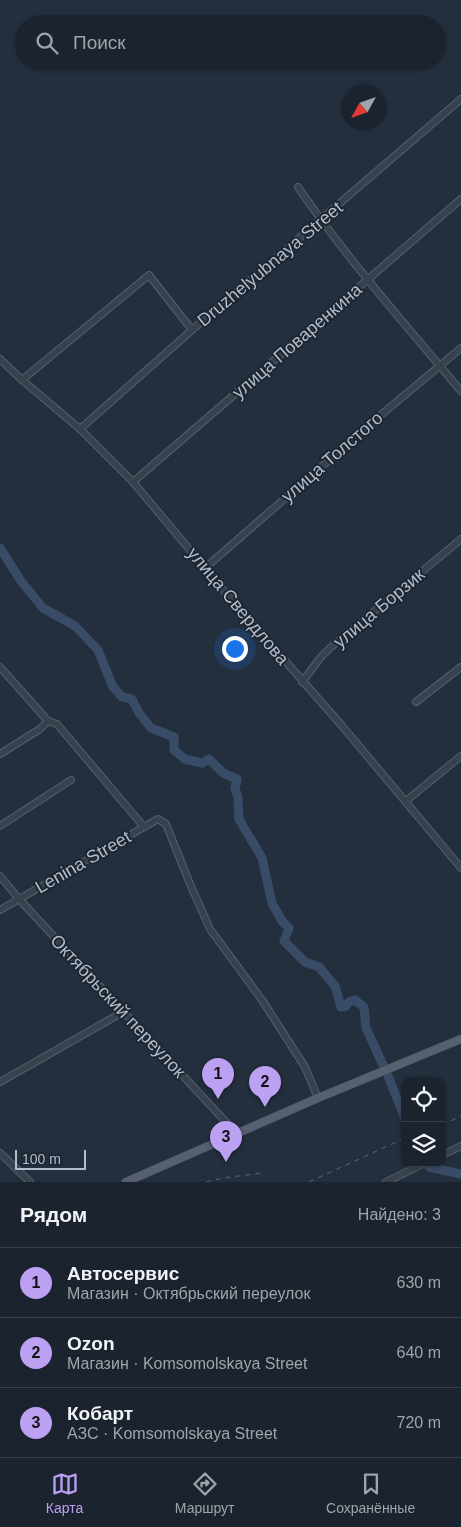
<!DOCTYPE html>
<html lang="ru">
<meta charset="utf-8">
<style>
body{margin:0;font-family:Helvetica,sans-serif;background:#242b36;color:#f1f3f6}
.controls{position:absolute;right:15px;bottom:15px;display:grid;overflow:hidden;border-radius:10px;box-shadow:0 1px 4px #0004}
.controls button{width:45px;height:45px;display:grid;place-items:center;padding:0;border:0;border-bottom:1px solid #39404a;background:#1b232e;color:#f1f3f6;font:25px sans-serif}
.compass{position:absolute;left:341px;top:85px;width:45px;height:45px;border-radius:50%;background:#1b232e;box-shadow:0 1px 4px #0004;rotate:230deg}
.scale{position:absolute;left:15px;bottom:12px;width:71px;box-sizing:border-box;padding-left:5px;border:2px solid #b4bcc9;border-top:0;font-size:14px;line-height:18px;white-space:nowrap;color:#b4bcc9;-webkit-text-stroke:4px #1d2633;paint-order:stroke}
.you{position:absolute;left:234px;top:648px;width:18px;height:18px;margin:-12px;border:4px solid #fff;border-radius:50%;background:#1a73e8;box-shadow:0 0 0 8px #1a73e833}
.badge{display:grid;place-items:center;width:32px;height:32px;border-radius:50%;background:#bca0f2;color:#111;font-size:16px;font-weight:700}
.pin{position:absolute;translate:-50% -41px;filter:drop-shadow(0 1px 2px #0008)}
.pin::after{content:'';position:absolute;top:26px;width:18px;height:15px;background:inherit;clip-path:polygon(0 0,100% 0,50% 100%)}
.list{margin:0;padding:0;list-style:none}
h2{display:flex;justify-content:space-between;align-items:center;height:65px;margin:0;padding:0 20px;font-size:21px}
h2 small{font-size:16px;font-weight:400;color:#a0a4aa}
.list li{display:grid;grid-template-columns:32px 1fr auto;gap:15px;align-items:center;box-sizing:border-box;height:70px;padding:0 20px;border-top:1px solid #39404a}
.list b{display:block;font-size:19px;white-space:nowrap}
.list p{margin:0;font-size:16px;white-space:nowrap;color:#a0a4aa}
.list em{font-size:16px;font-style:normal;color:#a0a4aa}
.icon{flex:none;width:28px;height:28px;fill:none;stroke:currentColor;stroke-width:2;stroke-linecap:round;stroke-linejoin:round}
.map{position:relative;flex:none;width:461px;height:1182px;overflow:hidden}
.search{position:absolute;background:#1b232e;box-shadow:0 1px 4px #0004;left:15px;right:15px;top:15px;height:55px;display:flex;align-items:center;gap:12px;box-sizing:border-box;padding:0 18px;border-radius:28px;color:#a0a4aa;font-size:19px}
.sheet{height:275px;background:#1b232e}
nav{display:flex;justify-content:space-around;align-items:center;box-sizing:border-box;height:70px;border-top:1px solid #39404a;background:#1b232e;font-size:14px;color:#a0a4aa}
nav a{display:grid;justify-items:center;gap:2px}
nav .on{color:#bca0f2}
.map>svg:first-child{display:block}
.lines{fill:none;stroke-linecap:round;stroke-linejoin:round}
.river{stroke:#394c67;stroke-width:9}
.minor-casing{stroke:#565f6c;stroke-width:8}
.major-casing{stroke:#414a57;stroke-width:9}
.minor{stroke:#38414e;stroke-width:6}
.major{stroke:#56606e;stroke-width:8}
.rail{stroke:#5a6575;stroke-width:1;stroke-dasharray:5 5;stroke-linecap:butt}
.labels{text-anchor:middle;stroke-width:4;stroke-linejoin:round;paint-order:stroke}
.street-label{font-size:18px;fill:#b4bcc9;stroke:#1d2633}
</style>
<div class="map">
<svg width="461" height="1182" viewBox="0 0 461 1182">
<rect width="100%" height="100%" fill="#242f3e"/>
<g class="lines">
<g class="river">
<polyline points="0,548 21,581 43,608 75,626 98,650 113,687 122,697 132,699 139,713 151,728 174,737 174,750 185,759 202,763 209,759 223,773 237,779 235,789 238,797 239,819 262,858 272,903 282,921 289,928 284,941 305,962 319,967 335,986 341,1007 346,1006 349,1002 355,1000 364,1007 366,1028 383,1065"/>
<polyline points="388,1076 405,1118"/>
<polyline points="429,1167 461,1174"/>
</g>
<g class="minor-casing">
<g id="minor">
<path d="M298,187C347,259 405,324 461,391"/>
<polyline points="0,359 22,380 80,429 133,482 230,598 343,727 461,868"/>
<polyline points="22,380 149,275 192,330"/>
<polyline points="80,429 192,330 461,99"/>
<polyline points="133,482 461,199"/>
<polyline points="205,568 382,414 461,348"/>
<polyline points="0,667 48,721 57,724 144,827"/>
<polyline points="302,682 321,657 330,648 461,539"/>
<polyline points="416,702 461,667"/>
<polyline points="0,754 40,729 48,721"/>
<polyline points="406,801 461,756"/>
<polyline points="0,826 71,780"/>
<polyline points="0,876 19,899 237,1134"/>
<polyline points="0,910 144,827 158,819 166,824 190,884 210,929 262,1000 305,1067 318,1098"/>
<polyline points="0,1082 123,1012"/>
<polyline points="0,1153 30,1182"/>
<polyline points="442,1155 461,1146"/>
<polyline points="386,1182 425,1163"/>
</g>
</g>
<g class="major-casing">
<polyline id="major" points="126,1182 318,1098 461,1039"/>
</g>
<use href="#minor" class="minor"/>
<use href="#major" class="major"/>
<g class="rail">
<polyline points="442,1125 461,1116"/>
<polyline points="206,1182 223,1178 263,1173"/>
<polyline points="309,1182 405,1138"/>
</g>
</g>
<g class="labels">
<g class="street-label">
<text transform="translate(270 264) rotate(-40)" y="6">Druzhelyubnaya Street</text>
<text transform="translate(297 341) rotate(-41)" y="6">улица Поваренкина</text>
<text transform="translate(332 457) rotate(-41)" y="6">улица Толстого</text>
<text transform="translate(238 606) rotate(50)" y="6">улица Свердлова</text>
<text transform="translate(379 608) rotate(-40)" y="6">улица Борзик</text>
<text transform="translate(83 862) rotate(-30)" y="6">Lenina Street</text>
<text transform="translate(118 1006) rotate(47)" y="6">Октябрьский переулок</text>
</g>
</g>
</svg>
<div class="controls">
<button><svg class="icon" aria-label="locate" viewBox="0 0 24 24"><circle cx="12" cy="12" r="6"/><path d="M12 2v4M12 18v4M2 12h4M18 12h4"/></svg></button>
<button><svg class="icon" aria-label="layers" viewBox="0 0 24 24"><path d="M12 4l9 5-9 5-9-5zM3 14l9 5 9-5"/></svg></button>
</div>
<svg class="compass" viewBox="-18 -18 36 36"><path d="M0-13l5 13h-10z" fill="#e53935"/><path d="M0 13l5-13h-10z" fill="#a0a4aa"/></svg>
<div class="scale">100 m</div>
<div class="you"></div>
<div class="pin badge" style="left:218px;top:1099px">1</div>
<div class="pin badge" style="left:265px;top:1107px">2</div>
<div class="pin badge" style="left:226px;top:1162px">3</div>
<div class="search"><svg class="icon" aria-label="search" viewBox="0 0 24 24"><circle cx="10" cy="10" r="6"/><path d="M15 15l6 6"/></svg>Поиск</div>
</div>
<section class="sheet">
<h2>Рядом<small>Найдено: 3</small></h2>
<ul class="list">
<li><span class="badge">1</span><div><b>Автосервис</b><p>Магазин · Октябрьский переулок</p></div><em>630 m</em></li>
<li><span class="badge">2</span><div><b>Ozon</b><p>Магазин · Komsomolskaya Street</p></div><em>640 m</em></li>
<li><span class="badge">3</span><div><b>Кобарт</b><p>АЗС · Komsomolskaya Street</p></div><em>720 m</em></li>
</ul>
</section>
<nav>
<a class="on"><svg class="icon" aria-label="map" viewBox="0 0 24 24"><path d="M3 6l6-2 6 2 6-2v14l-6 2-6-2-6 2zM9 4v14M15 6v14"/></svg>Карта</a>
<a><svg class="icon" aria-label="directions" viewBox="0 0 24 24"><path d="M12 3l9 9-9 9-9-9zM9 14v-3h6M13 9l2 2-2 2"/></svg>Маршрут</a>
<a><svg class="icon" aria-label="saved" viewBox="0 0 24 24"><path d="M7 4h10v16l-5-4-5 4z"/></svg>Сохранённые</a>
</nav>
